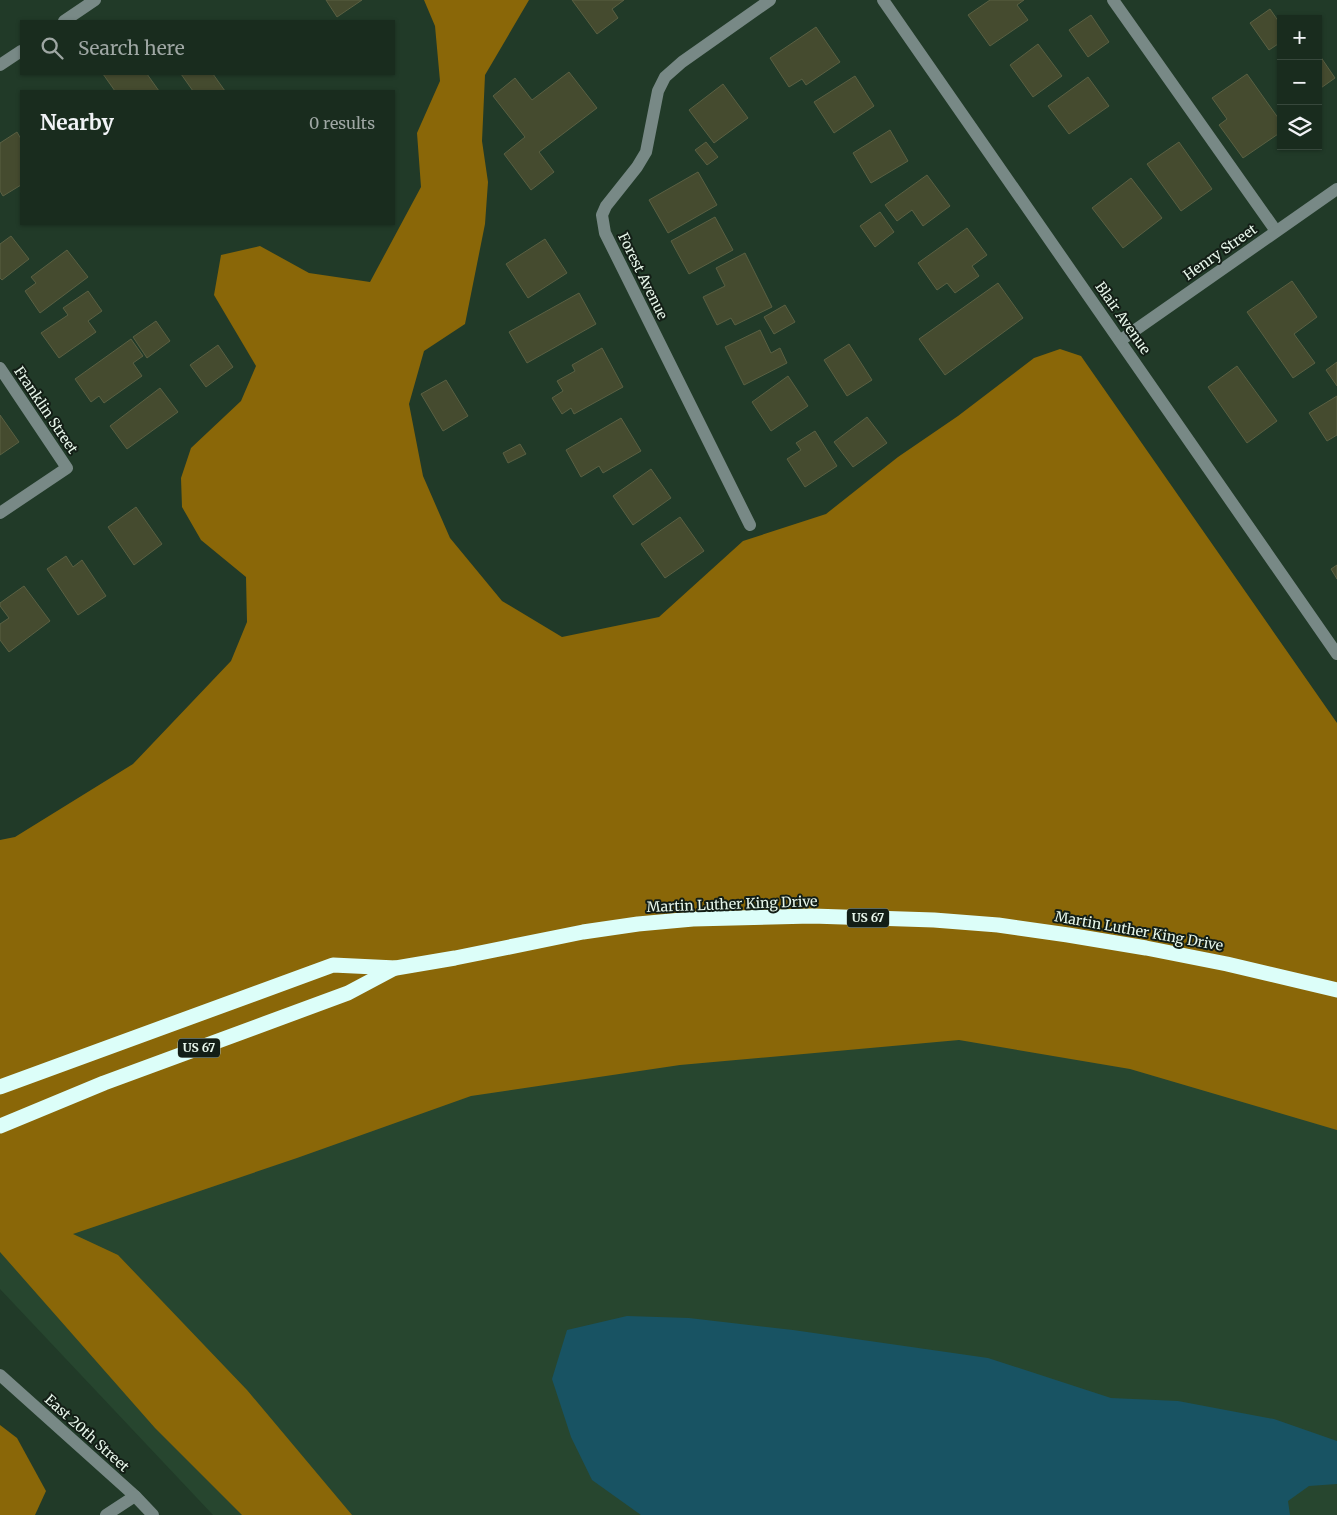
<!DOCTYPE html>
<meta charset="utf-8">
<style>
body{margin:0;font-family:Merriweather,serif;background:#223427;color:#f1f3f6}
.controls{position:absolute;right:15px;top:15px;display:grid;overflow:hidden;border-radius:0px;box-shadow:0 1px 4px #0004}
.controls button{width:45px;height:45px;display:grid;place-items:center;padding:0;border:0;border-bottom:1px solid #37483c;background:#192c1e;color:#f1f3f6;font:25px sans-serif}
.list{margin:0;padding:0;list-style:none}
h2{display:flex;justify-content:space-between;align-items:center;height:65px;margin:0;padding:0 20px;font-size:21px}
h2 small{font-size:16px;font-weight:400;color:#9fa7a4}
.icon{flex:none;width:28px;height:28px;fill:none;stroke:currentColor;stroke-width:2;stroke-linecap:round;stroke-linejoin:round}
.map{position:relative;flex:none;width:1337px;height:1515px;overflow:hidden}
.search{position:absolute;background:#192c1e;box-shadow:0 1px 4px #0004;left:20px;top:20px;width:375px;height:55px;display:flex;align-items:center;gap:12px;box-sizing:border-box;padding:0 18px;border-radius:0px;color:#9fa7a4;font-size:19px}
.panel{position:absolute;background:#192c1e;box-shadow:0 1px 4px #0004;left:20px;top:90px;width:375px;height:135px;border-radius:0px}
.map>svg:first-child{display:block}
.built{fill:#27462f}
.forest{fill:#8a6708}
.water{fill:#185363}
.building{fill:#454b2f;stroke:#5a6043}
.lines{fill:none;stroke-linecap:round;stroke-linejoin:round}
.minor{stroke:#788986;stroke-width:12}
.highway{stroke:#dcfef9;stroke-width:15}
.labels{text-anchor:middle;stroke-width:4;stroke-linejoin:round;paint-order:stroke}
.shield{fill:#131e16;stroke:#a7b5aa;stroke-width:1}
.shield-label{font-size:12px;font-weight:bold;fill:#e7f6ea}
.street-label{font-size:14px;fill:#e7f6ea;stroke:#131e16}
</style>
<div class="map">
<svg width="1337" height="1515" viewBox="0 0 1337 1515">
<rect width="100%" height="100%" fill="#213a28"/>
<polygon class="built" points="1014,1020 1337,1097 1337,1515 213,1515 0,1289 0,1229 473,1066"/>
<g class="forest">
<polygon points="424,0 529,0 485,75 482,141 488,182 485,224 465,324 424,351 409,404 423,476 450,538 502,601 562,637 659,617 743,541 826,514 898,457 958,416 1034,358 1060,349 1081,356 1337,723 1337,1130 1130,1069 959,1040 680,1065 471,1096 297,1158 73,1234 118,1255 247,1390 352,1515 242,1515 155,1428 0,1252 0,840 15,837 133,764 231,661 247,622 246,577 201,540 182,507 181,478 191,448 241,401 256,366 214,295 221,255 260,246 309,273 370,282 421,187 417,133 440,81 435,26"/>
<polygon points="0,1425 17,1438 46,1491 35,1515 0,1515"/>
</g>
<polygon class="water" points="627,1316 689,1318 793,1330 988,1358 1111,1398 1178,1401 1274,1419 1337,1441 1337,1484 1309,1486 1288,1501 1290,1515 641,1515 592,1480 571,1437 552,1379 567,1330"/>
<g class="building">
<polygon points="326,0 362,0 337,17"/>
<polygon points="572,0 624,0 612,9 618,18 597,34"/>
<polygon points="990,0 1024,0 1017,5 1028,20 990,46 968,15"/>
<polygon points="1270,9 1281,25 1281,42 1269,50 1250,23"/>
<polygon points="1091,15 1109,42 1088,57 1069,30"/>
<polygon points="816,27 840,62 806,85 802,79 789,87 770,58"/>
<polygon points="1038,44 1062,76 1033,97 1010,65"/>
<polygon points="1318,53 1335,78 1318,90"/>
<polygon points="569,72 597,108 539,152 554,172 531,190 504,154 525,137 493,96 515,78 532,100"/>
<polygon points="103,74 147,74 159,91 115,91"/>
<polygon points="181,74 213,74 225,91 193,91"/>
<polygon points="1247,74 1281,122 1281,132 1243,158 1219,125 1227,119 1212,98"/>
<polygon points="855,76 874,106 834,133 814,102"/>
<polygon points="1088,77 1109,106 1069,134 1048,106"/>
<polygon points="723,84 748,118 714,143 689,110"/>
<polygon points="890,130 908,161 871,183 853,153"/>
<polygon points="17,132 21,139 21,185 3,196 0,191 0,143"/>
<polygon points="706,142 718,157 707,165 695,150"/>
<polygon points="1179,142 1212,189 1181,211 1147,164"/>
<polygon points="698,172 717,205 668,233 649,200"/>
<polygon points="927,175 950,206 923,226 912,210 897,221 885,205"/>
<polygon points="1131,178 1162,218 1123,248 1092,208"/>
<polygon points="880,212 894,232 875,247 860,226"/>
<polygon points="715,217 733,250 689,274 671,241"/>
<polygon points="967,228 987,255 972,266 979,276 955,293 947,283 937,290 918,263"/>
<polygon points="11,236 29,259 2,280 0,278 0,244"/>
<polygon points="545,239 567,273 528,298 506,264"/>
<polygon points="67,250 88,277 40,313 25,291 36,283 31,277"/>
<polygon points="745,253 772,307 735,325 731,318 717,325 703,297 725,286 716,268"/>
<polygon points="1292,281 1317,317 1294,334 1315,363 1293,378 1247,312"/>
<polygon points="998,283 1023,318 945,375 919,339"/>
<polygon points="88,291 102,311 88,321 96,332 59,358 41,333 68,315 63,308"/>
<polygon points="579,293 596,324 527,363 509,332"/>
<polygon points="785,305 795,322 774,334 764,317"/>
<polygon points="156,321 170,341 147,358 133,337"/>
<polygon points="760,330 771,353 780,348 787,363 744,385 725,347"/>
<polygon points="131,339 143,356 133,363 142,376 104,403 99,396 91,402 75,379"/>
<polygon points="849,344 872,380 847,396 824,360"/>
<polygon points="218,345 233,367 206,387 190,365"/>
<polygon points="602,348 623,387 574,414 571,408 562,414 552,398 563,391 557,381 575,371 572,365"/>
<polygon points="1337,362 1337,386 1326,370"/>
<polygon points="1237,366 1277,421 1247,443 1208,387"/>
<polygon points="788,376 808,406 771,431 752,402"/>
<polygon points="446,380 468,416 443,431 421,394"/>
<polygon points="160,388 178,412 127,449 110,426"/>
<polygon points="1337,396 1337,435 1327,441 1309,413"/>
<polygon points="0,415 19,442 0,455"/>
<polygon points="867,417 887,443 853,467 834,442"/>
<polygon points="621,418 641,451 603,473 599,466 581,477 566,450"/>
<polygon points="815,431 837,466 805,487 787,459 801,450 796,443"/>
<polygon points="520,444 526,454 508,463 503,453"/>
<polygon points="651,469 671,498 633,525 613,496"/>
<polygon points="136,507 162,544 134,565 108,527"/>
<polygon points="680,517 704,551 665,578 641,544"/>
<polygon points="66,556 73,567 82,560 106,596 78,615 47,569"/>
<polygon points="1337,565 1337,579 1331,569"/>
<polygon points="24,586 50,621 9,652 0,640 0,624 9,618 0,606 0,603"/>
</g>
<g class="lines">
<g class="minor">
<polyline points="883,0 1337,654"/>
<polyline points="1113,0 1276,231"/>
<polyline points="64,21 95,0"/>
<polyline points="0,65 21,51"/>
<polyline points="1121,340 1337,189"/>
<polyline points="0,368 67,468 0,513"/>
<polyline points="750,525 605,233 602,215 606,206 637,167 646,152 658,91 665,77 682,62 770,0"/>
<polyline points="0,1375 135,1496 153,1515"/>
<polyline points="106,1515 135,1496"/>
</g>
<g class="highway">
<polyline points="0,1087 333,965 396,968 455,958 583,932 638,924 693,919 812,916 934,920 998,925 1068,935 1146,948 1227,964 1337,990"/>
<polyline points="0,1126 104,1083 348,993 395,968"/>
</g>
</g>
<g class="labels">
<g class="shield">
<rect x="847" y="908.5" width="42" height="19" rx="4"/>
<rect x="178" y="1038.5" width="42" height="19" rx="4"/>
</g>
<g class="shield-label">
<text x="868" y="922">US 67</text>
<text x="199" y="1052">US 67</text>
</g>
<g class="street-label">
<text transform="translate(1220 252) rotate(-35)" y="5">Henry Street</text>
<text transform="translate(643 276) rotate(64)" y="5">Forest Avenue</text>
<text transform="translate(1123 318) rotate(55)" y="5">Blair Avenue</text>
<text transform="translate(46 410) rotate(56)" y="5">Franklin Street</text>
<text transform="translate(732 904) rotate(-2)" y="5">Martin Luther King Drive</text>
<text transform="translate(1139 931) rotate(10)" y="5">Martin Luther King Drive</text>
<text transform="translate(87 1433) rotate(42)" y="5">East 20th Street</text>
</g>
</g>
</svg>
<div class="controls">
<button>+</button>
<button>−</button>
<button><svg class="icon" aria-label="layers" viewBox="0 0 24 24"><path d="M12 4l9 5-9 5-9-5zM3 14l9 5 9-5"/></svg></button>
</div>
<div class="search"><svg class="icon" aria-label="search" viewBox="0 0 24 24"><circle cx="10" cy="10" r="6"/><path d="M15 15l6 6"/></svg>Search here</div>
<section class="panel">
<h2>Nearby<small>0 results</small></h2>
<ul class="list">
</ul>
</section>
</div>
